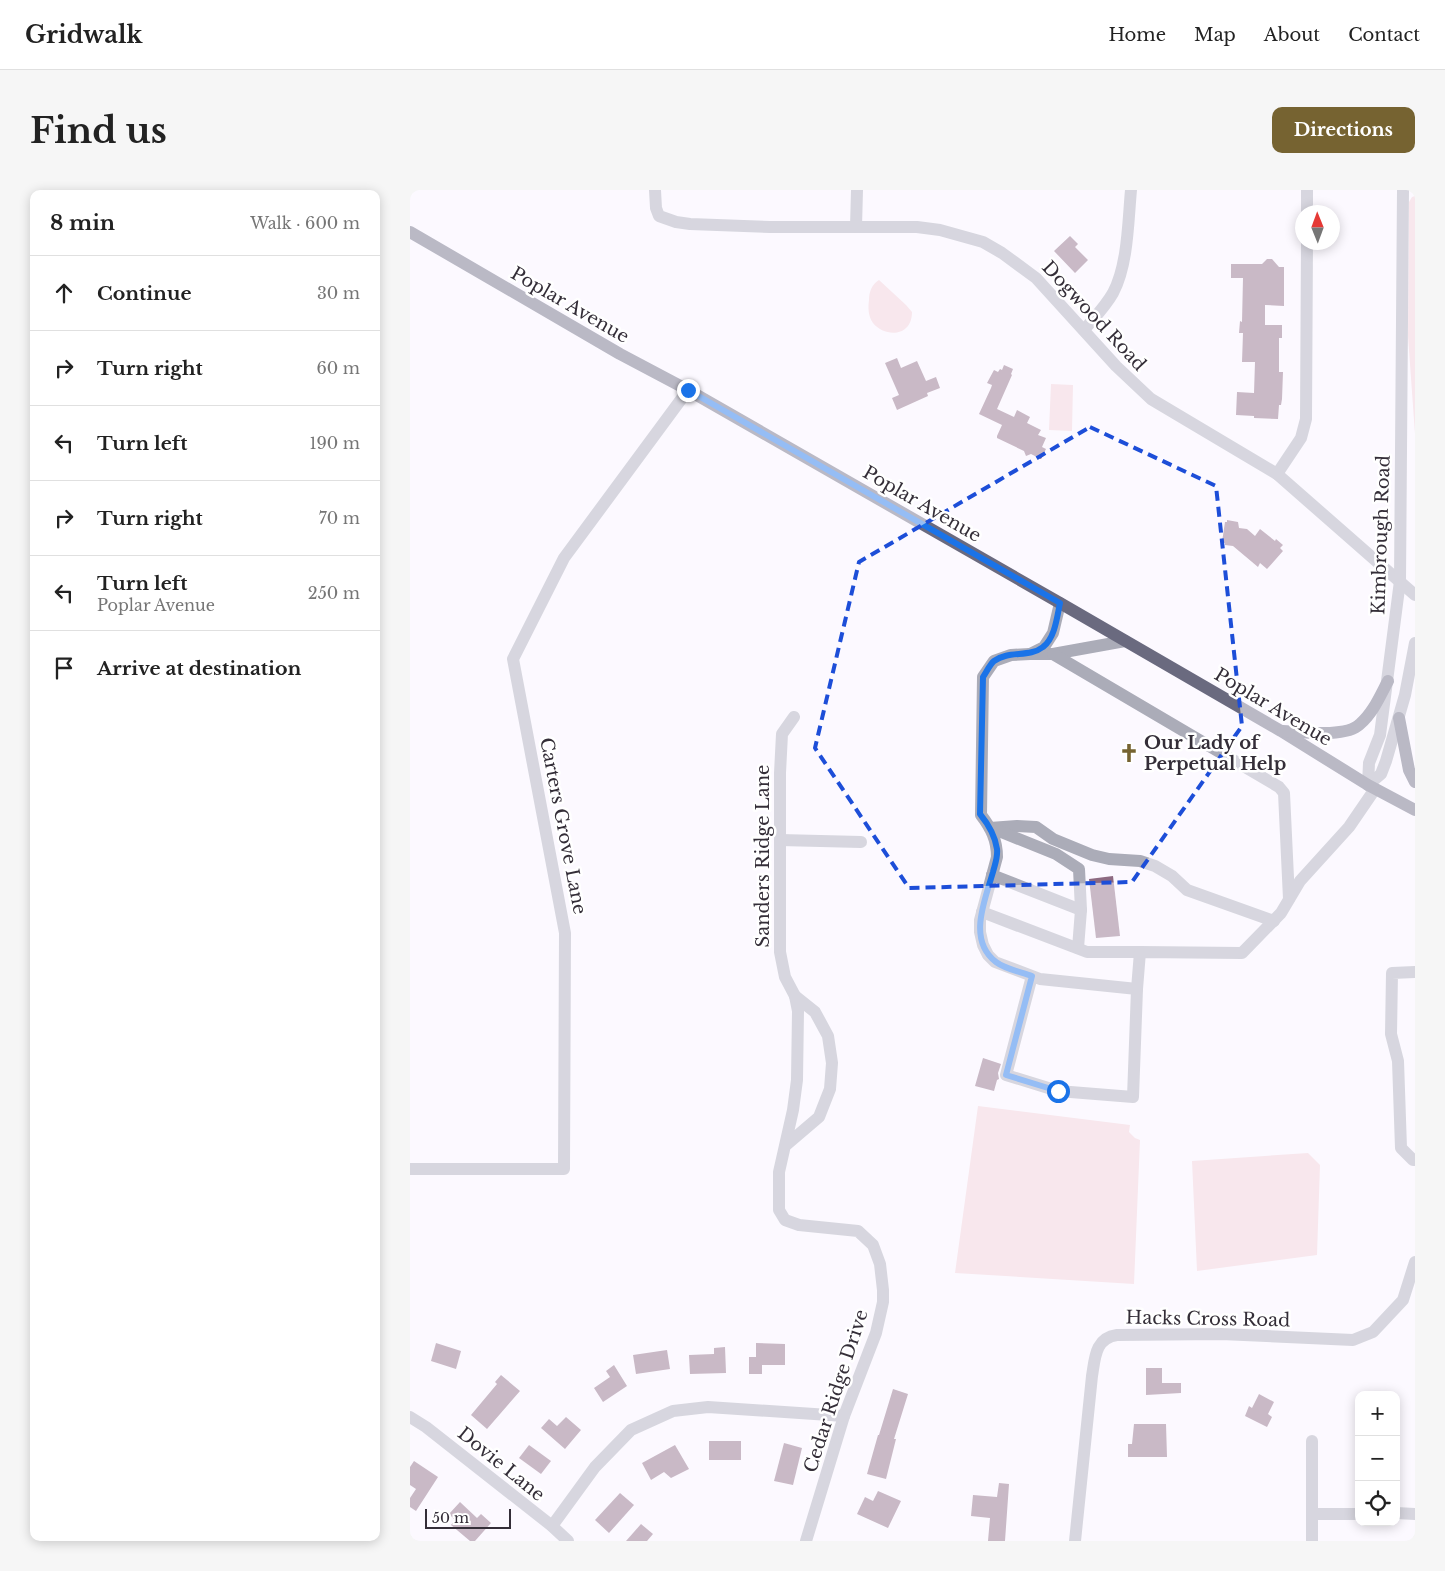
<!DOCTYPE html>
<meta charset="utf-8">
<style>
body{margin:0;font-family:"Libre Baskerville",serif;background:#f6f6f6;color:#222}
.controls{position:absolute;right:15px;bottom:15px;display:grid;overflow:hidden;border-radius:10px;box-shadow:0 2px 12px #0003}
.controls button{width:45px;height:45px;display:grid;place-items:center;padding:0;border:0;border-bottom:1px solid #e0e0e0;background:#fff;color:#222;font:25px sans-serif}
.compass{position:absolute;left:885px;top:15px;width:45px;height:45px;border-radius:50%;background:#fff;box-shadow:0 2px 12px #0003;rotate:359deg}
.scale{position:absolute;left:15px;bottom:12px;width:86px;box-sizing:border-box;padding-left:5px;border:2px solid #342e38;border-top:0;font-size:14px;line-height:18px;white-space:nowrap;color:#342e38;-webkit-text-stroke:4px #fff;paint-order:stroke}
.stop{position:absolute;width:15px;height:15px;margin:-11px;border:4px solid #1a73e8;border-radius:50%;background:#fff}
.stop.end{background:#1a73e8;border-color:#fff;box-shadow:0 1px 5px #0008}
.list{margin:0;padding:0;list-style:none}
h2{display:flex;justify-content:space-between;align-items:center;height:65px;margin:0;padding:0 20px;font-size:21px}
h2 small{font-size:16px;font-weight:400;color:#767676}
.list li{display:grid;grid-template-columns:32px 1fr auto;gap:15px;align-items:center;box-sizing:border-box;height:75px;padding:0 20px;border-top:1px solid #e0e0e0}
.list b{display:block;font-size:19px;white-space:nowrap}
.list p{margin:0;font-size:16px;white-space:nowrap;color:#767676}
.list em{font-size:16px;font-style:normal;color:#767676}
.icon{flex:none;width:28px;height:28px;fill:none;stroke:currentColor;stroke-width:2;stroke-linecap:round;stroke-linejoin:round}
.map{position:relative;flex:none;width:1005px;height:1351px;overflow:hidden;border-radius:10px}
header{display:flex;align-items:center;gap:30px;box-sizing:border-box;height:70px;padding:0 25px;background:#fff;border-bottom:1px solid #e0e0e0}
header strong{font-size:24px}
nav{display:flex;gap:28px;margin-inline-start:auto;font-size:18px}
.intro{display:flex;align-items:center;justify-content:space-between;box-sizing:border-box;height:120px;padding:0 30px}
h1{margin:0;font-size:35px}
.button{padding:12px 22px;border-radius:10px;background:#766331;color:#fff;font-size:18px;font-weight:700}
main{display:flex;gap:30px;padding:0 30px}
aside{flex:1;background:#fff;border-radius:10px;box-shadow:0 2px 12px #0003}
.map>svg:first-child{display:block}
.green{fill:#f3d1d7}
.building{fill:#8d6a81}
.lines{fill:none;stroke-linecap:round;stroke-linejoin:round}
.minor{stroke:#abacb8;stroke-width:12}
.major{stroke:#6a6a7f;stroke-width:12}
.route{stroke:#1a73e8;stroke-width:6}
.marked{fill:none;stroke:#1d4ed8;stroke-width:4;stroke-dasharray:10 6;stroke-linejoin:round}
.labels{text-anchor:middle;stroke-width:5;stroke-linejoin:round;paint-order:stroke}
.street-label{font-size:18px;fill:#342e38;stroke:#fff}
.poi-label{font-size:18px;font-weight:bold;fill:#342e38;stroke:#fff;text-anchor:start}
</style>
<header>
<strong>Gridwalk</strong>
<nav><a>Home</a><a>Map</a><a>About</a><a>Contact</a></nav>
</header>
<div class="intro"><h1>Find us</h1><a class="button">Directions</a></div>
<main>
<aside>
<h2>8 min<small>Walk · 600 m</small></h2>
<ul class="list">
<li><svg class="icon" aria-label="ahead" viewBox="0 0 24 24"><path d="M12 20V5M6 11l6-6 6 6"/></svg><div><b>Continue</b></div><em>30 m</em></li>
<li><svg class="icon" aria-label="right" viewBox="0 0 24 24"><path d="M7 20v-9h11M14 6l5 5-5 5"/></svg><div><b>Turn right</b></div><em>60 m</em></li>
<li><svg class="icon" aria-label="left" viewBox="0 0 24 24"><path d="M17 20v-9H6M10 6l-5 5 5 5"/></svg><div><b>Turn left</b></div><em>190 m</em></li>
<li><svg class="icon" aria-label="right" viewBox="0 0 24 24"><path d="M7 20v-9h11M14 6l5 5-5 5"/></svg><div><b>Turn right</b></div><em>70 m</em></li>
<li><svg class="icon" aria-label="left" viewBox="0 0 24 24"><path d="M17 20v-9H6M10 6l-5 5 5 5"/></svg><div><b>Turn left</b><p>Poplar Avenue</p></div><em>250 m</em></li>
<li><svg class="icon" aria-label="arrive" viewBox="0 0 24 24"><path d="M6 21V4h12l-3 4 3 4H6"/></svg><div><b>Arrive at destination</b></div></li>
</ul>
</aside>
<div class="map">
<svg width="1005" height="1351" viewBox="0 0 1005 1351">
<rect width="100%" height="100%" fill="#fcf9ff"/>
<g class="green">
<polygon points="1005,6 1005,244 998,146 999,12 1002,7"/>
<path d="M469,90L496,115L502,122C502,148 474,147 463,133C458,126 458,117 459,110C459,102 462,94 469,90Z"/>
<polygon points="641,194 663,195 662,241 639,240"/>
<polygon points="568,916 720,935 719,942 725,948 730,950 724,1094 545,1083"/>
<polygon points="898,963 910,975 907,1065 787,1081 782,971"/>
</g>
<g class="building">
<polygon points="660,46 668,54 665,57 678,70 665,83 644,61"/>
<polygon points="857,69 862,69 869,77 874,77 874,116 855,115 855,135 872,135 872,148 869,148 869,182 873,182 872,209 871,215 869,215 868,229 844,228 844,226 826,225 827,202 844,203 845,172 832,172 833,143 829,143 830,131 832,132 833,88 821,88 821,74 852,74"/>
<polygon points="487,168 491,178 507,171 516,191 526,187 530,198 517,203 518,206 487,220 482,208 489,205 475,173"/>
<polygon points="594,175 603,179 601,184 602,185 587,219 604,227 607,220 620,227 617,233 631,240 628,245 636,248 632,257 636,259 631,269 621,264 616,266 614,261 587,248 587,246 592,235 569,224 581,198 582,195 577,193 584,180 588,182 590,179 592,180"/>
<polygon points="817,330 828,332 829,338 837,339 845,346 850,339 865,351 866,349 873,355 870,358 873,361 857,379 850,373 848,377 823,356 815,355 815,353 812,352 815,332 817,332"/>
<polygon points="703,686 710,746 686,748 679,689"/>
<polygon points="573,868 591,874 588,883 589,889 587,890 584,901 565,896"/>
<polygon points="26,1153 51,1161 46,1179 21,1171"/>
<polygon points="346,1153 375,1154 375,1175 352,1175 352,1184 339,1184 339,1167 346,1167"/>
<polygon points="315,1157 316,1183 280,1184 279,1165 304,1164 304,1158"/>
<polygon points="257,1160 260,1179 226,1184 223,1165"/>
<polygon points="204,1175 217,1196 193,1212 184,1198 200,1187 196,1181"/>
<polygon points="736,1178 752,1178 752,1193 771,1193 771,1203 736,1205"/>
<polygon points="91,1185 110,1201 77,1239 61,1225 87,1194 85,1192"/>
<polygon points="483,1199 498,1204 484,1249 486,1249 476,1289 457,1284 468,1245 469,1245"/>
<polygon points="849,1204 864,1212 858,1224 862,1227 857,1237 835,1226 839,1216 842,1218"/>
<polygon points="156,1227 171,1240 155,1259 131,1238 139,1229 147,1236"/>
<polygon points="724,1234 756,1234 757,1267 718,1267 718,1254 722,1254"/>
<rect x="299" y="1251" width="32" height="19"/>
<polygon points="374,1253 392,1258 383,1295 364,1291"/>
<polygon points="119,1255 141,1271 131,1284 109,1268"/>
<polygon points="265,1255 279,1279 261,1288 254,1282 241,1290 232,1273"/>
<polygon points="4,1271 28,1287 6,1321 0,1317 0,1308 6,1299 0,1295 0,1277"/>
<polygon points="589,1293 599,1294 595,1351 578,1351 580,1328 561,1326 563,1305 587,1307"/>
<polygon points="468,1301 491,1311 478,1338 447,1324 455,1307 463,1311"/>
<polygon points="210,1303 224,1315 199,1343 185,1330"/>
<polygon points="50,1312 67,1328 71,1324 81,1333 65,1351 60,1351 41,1335 45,1330 39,1324"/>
<polygon points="231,1334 243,1344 237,1351 216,1351"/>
</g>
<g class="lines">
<g class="minor">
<polyline points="245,0 246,18 249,26 266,32 280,34 360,37 507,37 530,40 573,52 592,63 626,88 706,176 741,209 867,284 1005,405"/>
<polyline points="897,0 897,22"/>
<polyline points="446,37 447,0"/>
<path d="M674,140C684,128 695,117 703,103C718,75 718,32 721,0"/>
<polyline points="867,284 891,248 896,229 897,52"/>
<polyline points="650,413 643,443 634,457 620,464 643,464 715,451"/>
<path d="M620,464L601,465L584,471L573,487L571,625C581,638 587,650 587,667L570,730V742L573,755L578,765L585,772L630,789L727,799L723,907L648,901L596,885L622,786"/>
<polyline points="643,464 869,597 874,603 879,709"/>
<polyline points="384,527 372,544 370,583 370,762 375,787 385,806"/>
<polyline points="958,595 959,573 970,545 990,391 993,0"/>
<polyline points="958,595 971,584 976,571 995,505 1005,453"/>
<polyline points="580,638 607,636 626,637 643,649 682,665 699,669 730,671 745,676 762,686 777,700 864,731"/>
<polyline points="584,639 646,664 669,679 671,720 668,758"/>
<polyline points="370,650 451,652"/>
<polyline points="582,685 671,720"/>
<polyline points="572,722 677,762 730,762"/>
<polyline points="1005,782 982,783 981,844 988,871 991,958 1003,970 1005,970"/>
<polyline points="727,799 730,762 832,763 871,723 890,691 939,637 965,599"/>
<polyline points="375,956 409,927 420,899 422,873 418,846 405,822 385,806 388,821 387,890 383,920 369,982 369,1020 375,1030 389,1035 448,1041 463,1055 470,1074 473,1100 473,1112 466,1143 434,1226 396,1351"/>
<polyline points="0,979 154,979 155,743 103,469 154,368 278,200"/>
<polyline points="0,1227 16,1237 142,1336 158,1351"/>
<polyline points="902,1251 902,1351"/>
<polyline points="986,1323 1005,1324"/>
<polyline points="902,1324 949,1324"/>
<polyline points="142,1336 185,1277 221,1240 263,1221 298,1217 434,1226"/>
<path d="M665,1351L682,1186C685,1168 685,1148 707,1145L811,1144L943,1150L963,1142L993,1110L1005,1072"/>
</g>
<g class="major">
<polyline points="0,42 210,164 278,200 650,413 871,541 958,595 1005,620"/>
<polyline points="989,528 999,580 1005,592"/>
<path d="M873,541C892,542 936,548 950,534C963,523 970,506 978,491"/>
</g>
</g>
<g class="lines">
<path class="route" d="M278,200L650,413C647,427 645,448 633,457C619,468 599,460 584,471C580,474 576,483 573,487L570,624C579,635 585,645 587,659C588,667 585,674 583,682C575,710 557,750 586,772C595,779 611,782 622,786L596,885L648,901"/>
</g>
<path d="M0 0H1005V1351H0ZM680,237L806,296L832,536L722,692L499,698L405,558L449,372Z" fill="#fcf9ff" fill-opacity=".55" fill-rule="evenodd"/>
<path class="marked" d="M680,237L806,296L832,536L722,692L499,698L405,558L449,372Z"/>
<defs>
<g id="church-bare" transform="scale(1.5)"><path d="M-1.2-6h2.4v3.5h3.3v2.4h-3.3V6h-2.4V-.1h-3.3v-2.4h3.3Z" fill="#766331" stroke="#fff" stroke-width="2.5" paint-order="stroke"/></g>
</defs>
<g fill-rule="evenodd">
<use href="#church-bare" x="719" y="563"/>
</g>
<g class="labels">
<g class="street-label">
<text transform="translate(160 115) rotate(30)" y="6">Poplar Avenue</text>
<text transform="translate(684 126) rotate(47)" y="6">Dogwood Road</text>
<text transform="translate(512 314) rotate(30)" y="6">Poplar Avenue</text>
<text transform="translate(971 345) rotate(-88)" y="6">Kimbrough Road</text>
<text transform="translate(863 517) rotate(31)" y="6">Poplar Avenue</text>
<text transform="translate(153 636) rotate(79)" y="6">Carters Grove Lane</text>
<text transform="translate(353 666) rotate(-90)" y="6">Sanders Ridge Lane</text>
<text transform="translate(798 1129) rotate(1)" y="6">Hacks Cross Road</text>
<text transform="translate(426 1201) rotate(-72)" y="6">Cedar Ridge Drive</text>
<text transform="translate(91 1274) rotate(39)" y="6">Dovie Lane</text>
</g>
<g class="poi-label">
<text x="734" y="559">Our Lady of<tspan x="734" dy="21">Perpetual Help</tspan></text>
</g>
</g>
</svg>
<div class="controls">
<button>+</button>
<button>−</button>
<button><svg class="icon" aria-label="locate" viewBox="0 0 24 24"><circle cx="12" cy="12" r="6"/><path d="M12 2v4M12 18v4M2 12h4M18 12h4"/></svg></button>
</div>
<svg class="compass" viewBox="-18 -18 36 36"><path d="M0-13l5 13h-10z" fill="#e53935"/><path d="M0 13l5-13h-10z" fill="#767676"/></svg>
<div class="scale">50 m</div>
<div class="stop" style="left:648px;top:901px"></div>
<div class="stop end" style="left:278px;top:200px"></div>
</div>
</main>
